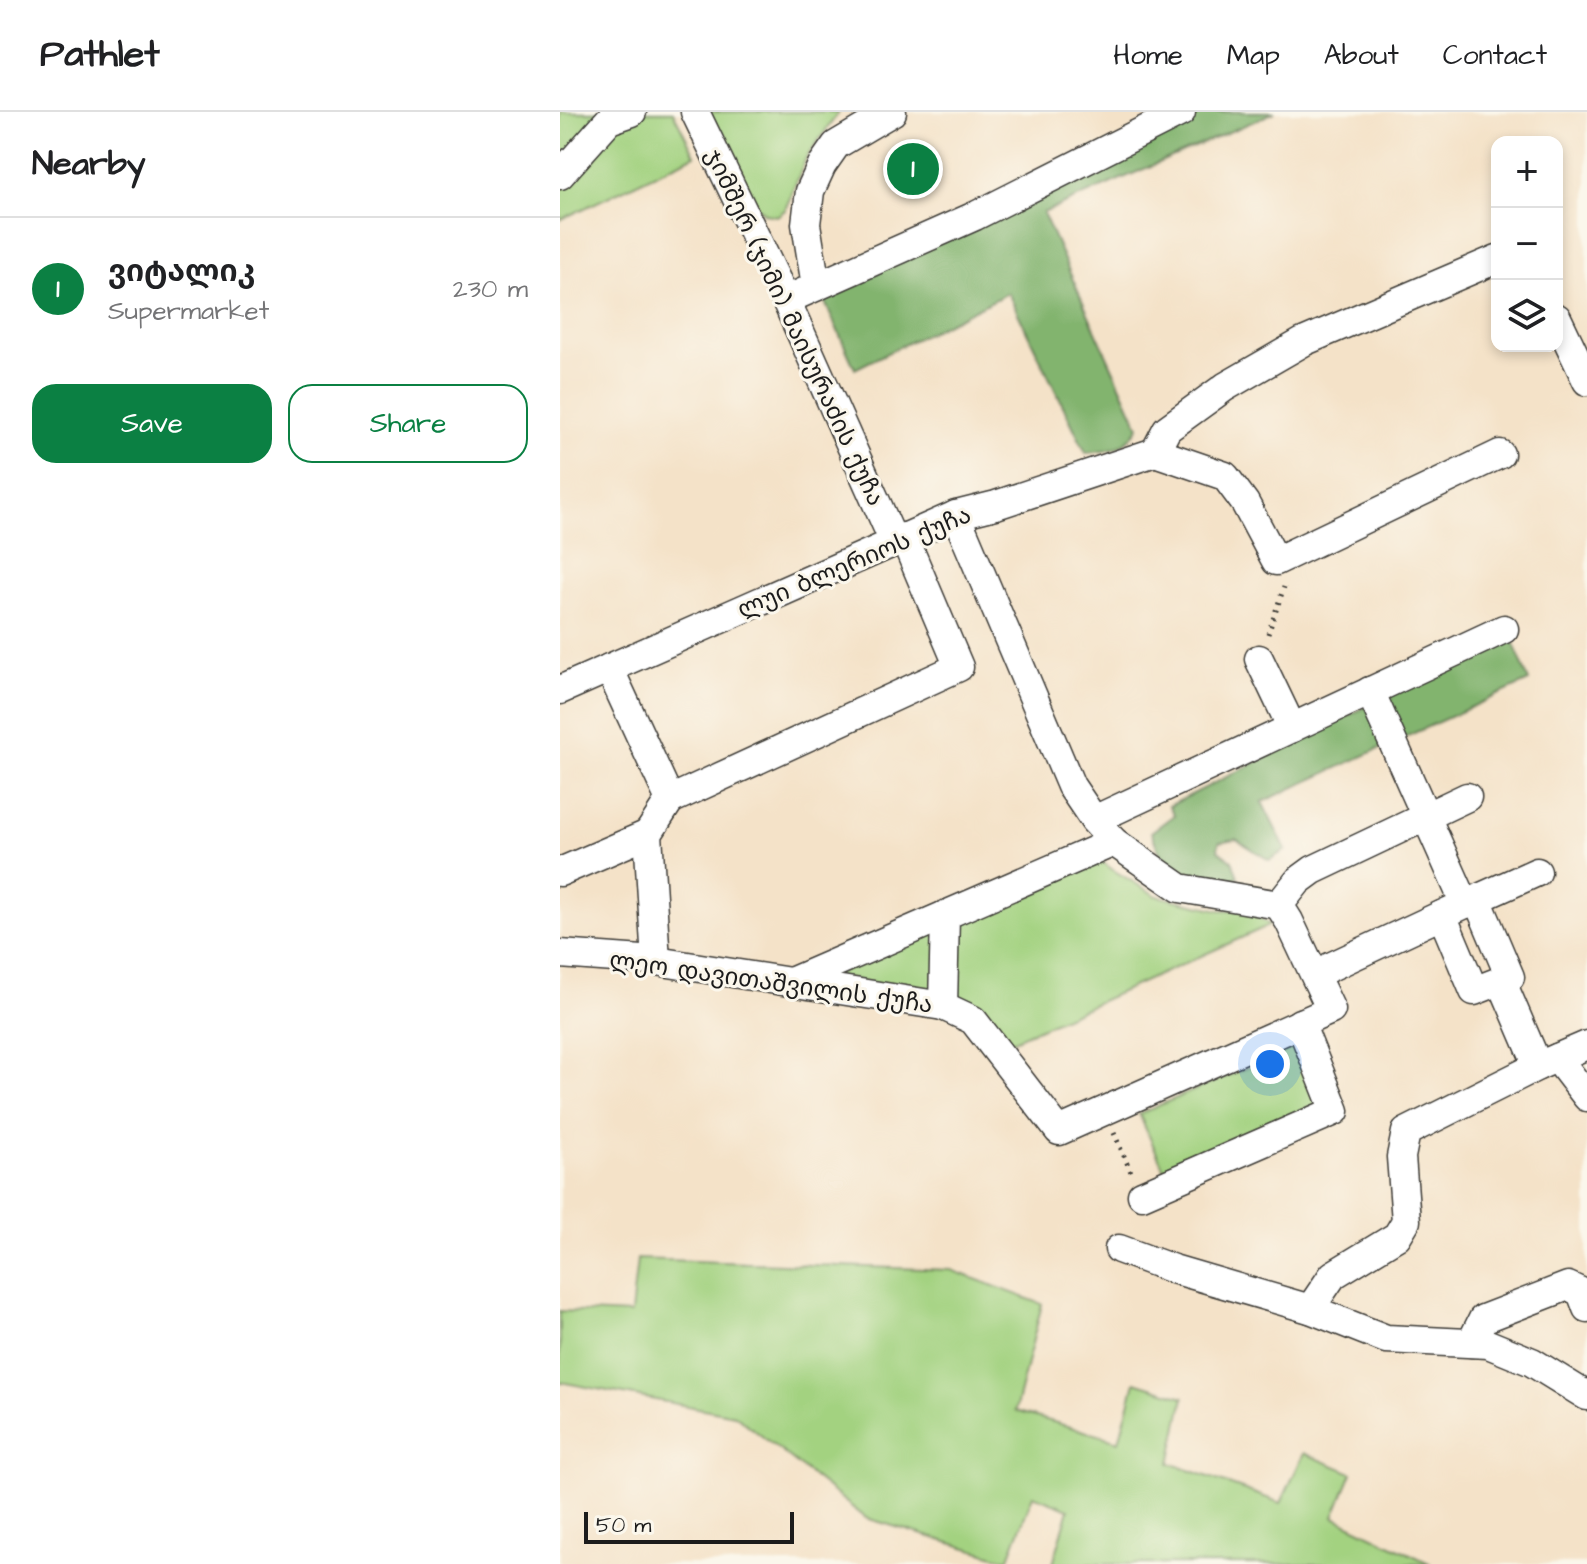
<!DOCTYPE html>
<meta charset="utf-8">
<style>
body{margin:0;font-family:"Architects Daughter","Noto Sans Georgian",sans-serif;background:#f2f2f2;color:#202124}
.controls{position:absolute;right:24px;top:24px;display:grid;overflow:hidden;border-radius:16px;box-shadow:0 4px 12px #0003}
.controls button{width:72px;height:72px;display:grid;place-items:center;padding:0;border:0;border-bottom:2px solid #e0e0e0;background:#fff;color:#202124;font:40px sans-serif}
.scale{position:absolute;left:24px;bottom:20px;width:210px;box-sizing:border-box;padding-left:8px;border:4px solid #1c1c1c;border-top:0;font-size:22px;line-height:28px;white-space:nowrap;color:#1c1c1c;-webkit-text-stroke:6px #fbf7ec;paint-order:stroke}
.you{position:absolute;left:710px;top:952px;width:28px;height:28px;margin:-20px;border:6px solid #fff;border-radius:50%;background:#1a73e8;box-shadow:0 0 0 12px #1a73e833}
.badge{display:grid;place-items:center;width:52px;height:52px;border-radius:50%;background:#0b8043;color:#fff;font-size:26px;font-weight:700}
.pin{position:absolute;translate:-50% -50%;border:4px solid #fff;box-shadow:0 2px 8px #0006}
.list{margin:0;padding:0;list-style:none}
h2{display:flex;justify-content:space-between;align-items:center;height:104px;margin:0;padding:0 32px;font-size:34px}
h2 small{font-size:26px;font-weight:400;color:#757577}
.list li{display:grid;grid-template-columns:52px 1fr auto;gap:24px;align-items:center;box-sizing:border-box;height:144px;padding:0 32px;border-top:2px solid #e0e0e0}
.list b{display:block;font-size:30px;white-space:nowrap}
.list p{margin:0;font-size:26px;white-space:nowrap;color:#757577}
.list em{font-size:26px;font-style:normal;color:#757577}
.actions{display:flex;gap:16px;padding:24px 32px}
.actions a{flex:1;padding:18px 0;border:2px solid #0b8043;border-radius:24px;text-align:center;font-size:28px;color:#0b8043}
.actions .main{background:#0b8043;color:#fff}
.icon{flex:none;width:44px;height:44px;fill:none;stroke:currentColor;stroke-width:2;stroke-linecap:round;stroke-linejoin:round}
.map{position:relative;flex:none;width:1027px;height:1452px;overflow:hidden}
header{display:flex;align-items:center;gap:48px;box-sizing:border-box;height:112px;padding:0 40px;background:#fff;border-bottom:2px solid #e0e0e0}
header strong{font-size:38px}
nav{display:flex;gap:44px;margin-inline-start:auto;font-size:28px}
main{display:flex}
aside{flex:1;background:#fff}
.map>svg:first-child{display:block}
.green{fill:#a3d280;stroke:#60774e;stroke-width:2}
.forest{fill:#82b46e;stroke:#4f6845;stroke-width:2}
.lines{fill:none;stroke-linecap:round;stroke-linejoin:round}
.minor-casing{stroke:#3c3a36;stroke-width:31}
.path{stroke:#3c3a36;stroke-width:5;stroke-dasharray:2 6;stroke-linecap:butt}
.minor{stroke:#fff;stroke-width:28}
.labels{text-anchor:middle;stroke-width:6;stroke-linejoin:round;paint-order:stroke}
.street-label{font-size:24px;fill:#1c1c1c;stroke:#fbf7ec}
</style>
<header>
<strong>Pathlet</strong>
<nav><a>Home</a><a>Map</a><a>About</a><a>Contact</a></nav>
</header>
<main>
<aside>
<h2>Nearby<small></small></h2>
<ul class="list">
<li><span class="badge">1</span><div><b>ვიტალიკ</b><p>Supermarket</p></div><em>230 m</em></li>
</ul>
<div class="actions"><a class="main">Save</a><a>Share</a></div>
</aside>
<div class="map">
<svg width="1027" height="1452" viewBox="0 0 1027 1452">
<rect width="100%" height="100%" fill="#fbf7ec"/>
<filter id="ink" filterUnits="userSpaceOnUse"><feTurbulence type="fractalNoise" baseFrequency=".0125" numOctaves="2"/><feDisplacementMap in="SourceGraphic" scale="16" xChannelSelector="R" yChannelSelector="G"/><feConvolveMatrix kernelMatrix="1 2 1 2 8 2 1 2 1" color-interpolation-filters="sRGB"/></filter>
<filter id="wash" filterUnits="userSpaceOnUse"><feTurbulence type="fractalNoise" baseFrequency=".006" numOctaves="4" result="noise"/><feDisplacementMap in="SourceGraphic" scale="32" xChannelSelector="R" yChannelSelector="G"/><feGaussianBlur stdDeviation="1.8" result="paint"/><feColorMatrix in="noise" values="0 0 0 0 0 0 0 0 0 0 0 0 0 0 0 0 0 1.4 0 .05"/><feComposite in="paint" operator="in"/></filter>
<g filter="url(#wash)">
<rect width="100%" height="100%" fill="#f4e2c8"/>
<g class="green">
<polygon points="0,0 113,0 135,43 0,108"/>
<polygon points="147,0 279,0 246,46 225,98 217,104 205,102 182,81"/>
<polygon points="541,749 553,758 597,784 660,798 688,798 710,813 445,932 436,913 413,893 271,863"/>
<polygon points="733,936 744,937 758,993 608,1066 579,1002"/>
<polygon points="77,1147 391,1158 482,1192 455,1299 559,1329 575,1270 624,1285 610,1351 721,1391 744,1341 792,1361 774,1405 871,1452 493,1452 509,1397 473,1383 448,1448 306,1406 175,1303 0,1270 0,1199 71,1202"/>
</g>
<g class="forest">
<path d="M644,0H715L483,101L579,315C563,338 553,339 526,341L448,181L295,257L259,177L418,115Z"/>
<polygon points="950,522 969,569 702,690 726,738 709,748 676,727 659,730 658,738 672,748 678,765 670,771 624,766 601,744 591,720 614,703 609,694"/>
</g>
</g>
<g filter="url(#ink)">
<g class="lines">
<g class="minor-casing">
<g id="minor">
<polyline points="135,0 226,188 334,430"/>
<polyline points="0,63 49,8 72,0"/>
<polyline points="256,174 246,112 250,79 262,53 276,33 332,0"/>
<polyline points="226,188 415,104 621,0"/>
<polyline points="997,206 1027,269"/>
<polyline points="595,340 665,364 685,391 716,449 940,342"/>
<polyline points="595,340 607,317 665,275 743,230 937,147"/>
<polyline points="699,547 732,616"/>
<polyline points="49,556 110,688 399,555 344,425"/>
<polyline points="0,578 396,403 436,393 595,340"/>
<polyline points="534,708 944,517"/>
<polyline points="0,760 88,722"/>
<polyline points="917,787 977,760"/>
<polyline points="719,793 738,769 753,758 907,685"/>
<polyline points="882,803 914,879 950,865 917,787 905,792"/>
<polyline points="0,842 96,849 383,894 413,908 499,1019 771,898 729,809 719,793 620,776 554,730 534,708 511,674 396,403"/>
<polyline points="96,849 88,722 110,688"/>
<polyline points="755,862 905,792 810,579"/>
<polyline points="941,868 978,954"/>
<polyline points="233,869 554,730"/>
<polyline points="383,894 385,803"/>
<polyline points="997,946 1027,985"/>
<polyline points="582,1083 775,999 740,911"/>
<polyline points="559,1137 613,1157 750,1197 826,1227 928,1232 972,1250 1027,1284"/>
<polyline points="750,1197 773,1163 837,1124 846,1109 841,1045 846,1020 978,954 1027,933"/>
<polyline points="911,1231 923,1207 1008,1174 1021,1180 1027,1196"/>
</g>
</g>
<g class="path">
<polyline points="708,522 724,475"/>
<polyline points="554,1021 571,1060"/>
</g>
<use href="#minor" class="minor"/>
</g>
</g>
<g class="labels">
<g class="street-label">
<text transform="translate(235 215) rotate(65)" y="8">ჯიმშერ (ჯიმი) მაისურაძის ქუჩა</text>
<text transform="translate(294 450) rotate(-23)" y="8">ლუი ბლერიოს ქუჩა</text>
<text transform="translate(211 870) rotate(8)" y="8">ლეო დავითაშვილის ქუჩა</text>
</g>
</g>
</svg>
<div class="controls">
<button>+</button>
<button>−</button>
<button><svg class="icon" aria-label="layers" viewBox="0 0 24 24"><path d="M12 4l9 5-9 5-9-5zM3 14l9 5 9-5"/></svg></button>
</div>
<div class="scale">50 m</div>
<div class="you"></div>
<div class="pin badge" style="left:353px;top:57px">1</div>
</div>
</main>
